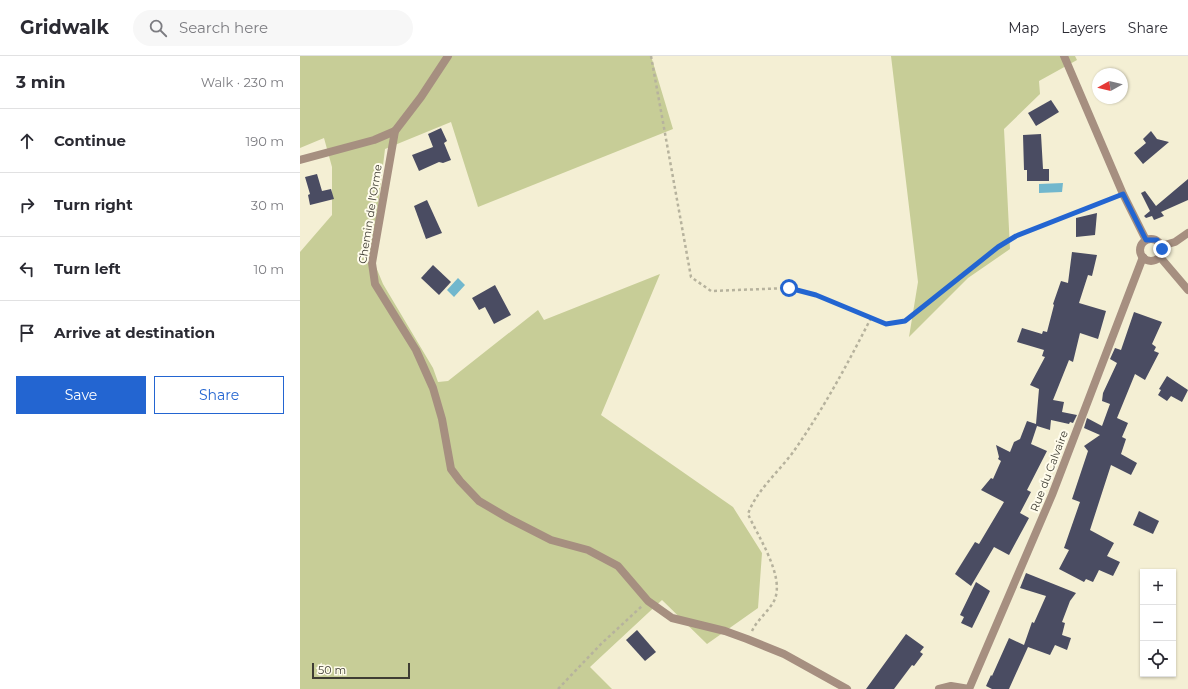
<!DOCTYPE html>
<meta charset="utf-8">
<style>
body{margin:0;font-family:Montserrat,sans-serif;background:#f7f7f7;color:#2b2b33}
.controls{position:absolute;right:12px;bottom:12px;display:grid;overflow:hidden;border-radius:0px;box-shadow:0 1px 3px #0004}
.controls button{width:36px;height:36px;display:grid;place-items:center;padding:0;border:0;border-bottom:1px solid #e1e1e2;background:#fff;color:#2b2b33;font:20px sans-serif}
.compass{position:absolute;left:792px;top:12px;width:36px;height:36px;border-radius:50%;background:#fff;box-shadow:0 1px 3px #0004;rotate:262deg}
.scale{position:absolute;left:12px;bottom:10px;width:98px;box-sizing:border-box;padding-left:4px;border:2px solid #3f3d33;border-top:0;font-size:11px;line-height:14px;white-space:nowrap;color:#3f3d33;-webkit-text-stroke:3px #fffcec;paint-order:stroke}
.stop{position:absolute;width:12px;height:12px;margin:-9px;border:3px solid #2365d1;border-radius:50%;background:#fff}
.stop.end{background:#2365d1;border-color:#fff;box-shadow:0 1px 4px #0008}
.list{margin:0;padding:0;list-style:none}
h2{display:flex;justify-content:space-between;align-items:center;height:52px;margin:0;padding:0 16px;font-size:17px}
h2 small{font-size:13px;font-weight:400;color:#7c7c81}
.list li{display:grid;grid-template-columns:26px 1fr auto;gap:12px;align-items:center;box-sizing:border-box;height:64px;padding:0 16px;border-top:1px solid #e1e1e2}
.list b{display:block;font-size:15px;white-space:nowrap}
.list em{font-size:13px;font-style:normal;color:#7c7c81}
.actions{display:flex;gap:8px;padding:12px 16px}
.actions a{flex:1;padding:9px 0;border:1px solid #2365d1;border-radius:0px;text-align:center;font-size:14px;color:#2365d1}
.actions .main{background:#2365d1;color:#fff}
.icon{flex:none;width:22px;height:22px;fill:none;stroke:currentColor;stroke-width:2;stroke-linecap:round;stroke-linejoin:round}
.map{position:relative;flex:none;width:888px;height:633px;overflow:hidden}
header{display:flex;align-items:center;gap:24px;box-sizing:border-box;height:56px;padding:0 20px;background:#fff;border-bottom:1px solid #e1e1e2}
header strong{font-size:19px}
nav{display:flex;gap:22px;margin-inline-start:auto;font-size:14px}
.search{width:280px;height:36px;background:#f7f7f7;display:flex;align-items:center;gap:10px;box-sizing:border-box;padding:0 14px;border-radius:22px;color:#7c7c81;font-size:15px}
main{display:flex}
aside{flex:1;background:#fff}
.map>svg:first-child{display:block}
.green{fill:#c7cd97}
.water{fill:#71b7cd}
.building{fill:#4a4c62}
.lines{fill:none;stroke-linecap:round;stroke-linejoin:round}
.path{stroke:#b6b29d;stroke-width:2.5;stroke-dasharray:3 3;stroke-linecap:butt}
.service{stroke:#a68f80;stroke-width:8}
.minor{stroke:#a68f80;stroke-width:8}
.route{stroke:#2365d1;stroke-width:5}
.labels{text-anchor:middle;stroke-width:4;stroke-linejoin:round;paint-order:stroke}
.street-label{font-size:11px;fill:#3f3d33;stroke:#fffcec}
</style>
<header>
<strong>Gridwalk</strong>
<div class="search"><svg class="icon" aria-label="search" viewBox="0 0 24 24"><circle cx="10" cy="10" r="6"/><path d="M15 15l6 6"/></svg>Search here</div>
<nav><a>Map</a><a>Layers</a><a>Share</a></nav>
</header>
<main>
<aside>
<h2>3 min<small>Walk · 230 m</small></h2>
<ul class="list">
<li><svg class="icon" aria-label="ahead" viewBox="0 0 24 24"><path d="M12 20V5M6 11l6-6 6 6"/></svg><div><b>Continue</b></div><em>190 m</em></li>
<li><svg class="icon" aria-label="right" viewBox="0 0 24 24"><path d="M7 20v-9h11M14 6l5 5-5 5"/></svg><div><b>Turn right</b></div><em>30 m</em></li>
<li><svg class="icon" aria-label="left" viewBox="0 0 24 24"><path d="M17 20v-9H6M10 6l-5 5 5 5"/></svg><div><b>Turn left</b></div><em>10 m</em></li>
<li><svg class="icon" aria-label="arrive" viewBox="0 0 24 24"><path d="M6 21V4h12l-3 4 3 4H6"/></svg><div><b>Arrive at destination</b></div></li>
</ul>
<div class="actions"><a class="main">Save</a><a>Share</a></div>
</aside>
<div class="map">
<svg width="888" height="633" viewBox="0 0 888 633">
<rect width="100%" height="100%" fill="#f4efd4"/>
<g class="green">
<polygon points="0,0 351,0 373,73 178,151 151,66 85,93 75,176 76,211 83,228 133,312 138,326 148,325 238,254 244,264 360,218 301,359 433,451 462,497 458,552 407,588 362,544 290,611 312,633 0,633 0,196 32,159 32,111 24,82 0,92"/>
<polygon points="591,0 775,0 777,4 739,25 740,38 704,73 710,193 668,222 609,281 618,226"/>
</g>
<g class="water">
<polygon points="763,127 762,136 739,137 739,128"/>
<polygon points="158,222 165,229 154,241 147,234"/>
</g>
<g class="building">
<polygon points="751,44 759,56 736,70 728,57"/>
<polygon points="141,72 147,85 144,87 151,104 143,107 139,106 119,115 112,99 133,91 128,78"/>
<polygon points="851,75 857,83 869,86 843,108 834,97 846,87 843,83"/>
<polygon points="741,78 743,113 749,113 749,125 727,125 727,114 724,114 723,79"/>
<polygon points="17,118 22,135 31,133 34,143 10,149 8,139 10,138 5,121"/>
<polygon points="888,123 888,144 861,156 864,160 854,164 852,160 846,162 844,160 850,155 841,137 845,135 856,150"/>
<polygon points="127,144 142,177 126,183 114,150"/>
<polygon points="797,157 795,179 776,181 776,162"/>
<polygon points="772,196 797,199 792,220 788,219 779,247 806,255 798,283 780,277 773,306 769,304 753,344 764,346 762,356 777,359 773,367 770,366 769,368 751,364 750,374 737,370 731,388 747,395 727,434 731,436 720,457 729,462 709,499 694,491 671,530 655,518 675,486 679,488 704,446 681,434 691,422 693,423 701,405 698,403 699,401 696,389 710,396 714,386 720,383 727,365 736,368 739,333 730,329 745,301 742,300 744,294 717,286 722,272 742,278 743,275 747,276 754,249 753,248 761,225 768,227"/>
<polygon points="133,209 151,226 139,239 121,222"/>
<polygon points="195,229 211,259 194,268 185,251 179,254 172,242"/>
<polygon points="834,256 862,266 852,288 856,291 854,295 859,297 845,324 835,318 817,362 828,367 822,381 826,383 821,398 837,407 831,419 811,409 790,474 814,487 807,500 820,506 813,520 799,514 793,526 786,523 784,526 759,513 769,494 764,492 780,446 772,443 788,395 784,390 800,379 784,372 787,362 802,370 810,348 802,345 803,337 817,307 810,303 815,292 821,294"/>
<polygon points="867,320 888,334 882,346 871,340 867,345 858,339 861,334 859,333"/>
<polygon points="839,455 859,465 853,478 833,469"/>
<polygon points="726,517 776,537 770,545 762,566 765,567 762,579 771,582 767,594 755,589 750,599 728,591 709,633 692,633 686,630 691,619 692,620 709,582 724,589 732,566 734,567 746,540 720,532"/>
<polygon points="676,526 690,535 672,572 661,567 664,561 660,559"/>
<polygon points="337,574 356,596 345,605 326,584"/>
<polygon points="606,578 624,591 620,596 623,598 614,610 612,609 594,633 566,633"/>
</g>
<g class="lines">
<g class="path">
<polyline points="351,0 391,221 411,235 489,232 516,239 586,268 605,265 698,191 716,180 814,142"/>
<path d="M452,575C457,564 468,556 474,545C486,521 457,479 448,458C457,433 481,414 496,392C525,350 548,307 571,262"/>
<polyline points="258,633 301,588 342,550"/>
</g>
<g class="service">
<polyline points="0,104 74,84 95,75 121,41 148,0"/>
<polyline points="639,633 651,630 669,633"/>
</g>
<g class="minor">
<polyline points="764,0 823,138 846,184"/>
<polyline points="95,75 72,207 75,228 116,294 133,332 142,363 151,413 160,425 179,445 208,462 251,484 288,494 318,510 348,545 372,562 425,575 447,583 484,598 547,633"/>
<circle cx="851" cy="194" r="11"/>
<polyline points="861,190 875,186 888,177"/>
<polyline points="860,201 888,234"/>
<polyline points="669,633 752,439 843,201"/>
</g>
</g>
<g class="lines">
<polyline class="route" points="489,232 516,239 586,268 605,265 698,191 716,180 823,138 846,184 857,184 862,193"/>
</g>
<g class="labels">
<g class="street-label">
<text transform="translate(70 158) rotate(-81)" y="4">Chemin de l'Orme</text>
<text transform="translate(749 415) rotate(-69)" y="4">Rue du Calvaire</text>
</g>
</g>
</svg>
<div class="controls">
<button>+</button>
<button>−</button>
<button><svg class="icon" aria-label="locate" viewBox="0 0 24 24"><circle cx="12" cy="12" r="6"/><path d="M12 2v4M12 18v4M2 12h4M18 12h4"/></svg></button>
</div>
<svg class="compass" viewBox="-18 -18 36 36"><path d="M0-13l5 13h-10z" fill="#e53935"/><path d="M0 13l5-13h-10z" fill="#7c7c81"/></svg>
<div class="scale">50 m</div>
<div class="stop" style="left:489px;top:232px"></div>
<div class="stop end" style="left:862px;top:193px"></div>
</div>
</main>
